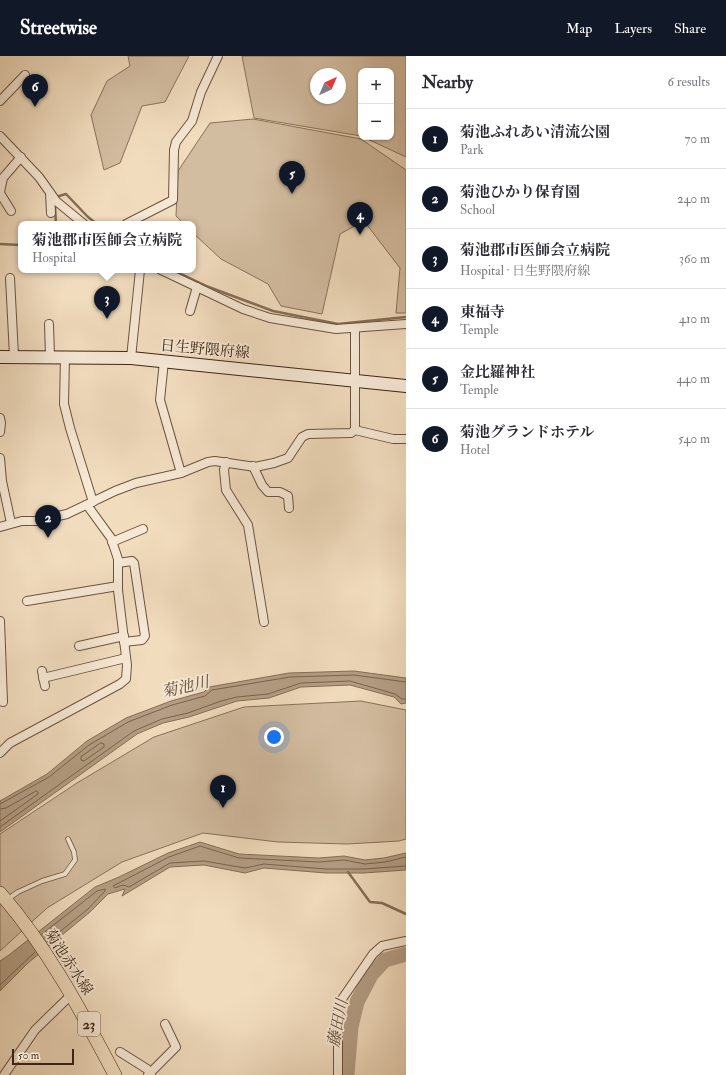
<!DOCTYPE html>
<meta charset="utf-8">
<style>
body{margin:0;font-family:"IM FELL Double Pica","Noto Serif JP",serif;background:#f2f2f3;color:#2b2b33}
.controls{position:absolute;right:12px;top:12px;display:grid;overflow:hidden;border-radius:8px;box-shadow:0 1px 3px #0004}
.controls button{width:36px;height:36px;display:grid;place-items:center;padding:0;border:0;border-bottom:1px solid #e1e1e2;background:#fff;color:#2b2b33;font:20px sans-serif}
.compass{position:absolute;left:310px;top:12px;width:36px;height:36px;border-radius:50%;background:#fff;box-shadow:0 1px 3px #0004;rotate:44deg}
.scale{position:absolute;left:12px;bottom:10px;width:62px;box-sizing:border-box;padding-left:4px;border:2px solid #3f2513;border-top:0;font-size:11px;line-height:14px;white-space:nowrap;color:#3f2513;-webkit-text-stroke:3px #f6e8d5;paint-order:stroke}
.you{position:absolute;left:274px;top:681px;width:14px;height:14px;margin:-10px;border:3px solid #fff;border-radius:50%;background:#1a73e8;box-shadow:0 0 0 6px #1a73e833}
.badge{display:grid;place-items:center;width:26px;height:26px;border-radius:50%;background:#111827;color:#fff;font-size:13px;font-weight:700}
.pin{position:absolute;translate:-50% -33px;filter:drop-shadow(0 1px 2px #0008)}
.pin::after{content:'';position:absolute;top:21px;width:14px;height:12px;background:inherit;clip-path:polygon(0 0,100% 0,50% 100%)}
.popup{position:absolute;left:18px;top:165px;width:178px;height:52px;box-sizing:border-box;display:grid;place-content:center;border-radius:8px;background:#fff;filter:drop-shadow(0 1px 3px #0005);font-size:13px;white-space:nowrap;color:#7c7c81}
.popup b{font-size:15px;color:#2b2b33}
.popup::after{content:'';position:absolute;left:50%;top:100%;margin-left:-8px;border:8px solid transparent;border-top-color:#fff}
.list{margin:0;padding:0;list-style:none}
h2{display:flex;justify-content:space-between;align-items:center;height:52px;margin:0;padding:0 16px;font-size:17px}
h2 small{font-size:13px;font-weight:400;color:#7c7c81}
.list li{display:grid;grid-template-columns:26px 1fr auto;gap:12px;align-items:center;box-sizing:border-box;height:60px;padding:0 16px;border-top:1px solid #e1e1e2}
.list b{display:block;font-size:15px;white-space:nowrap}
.list p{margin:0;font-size:13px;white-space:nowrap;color:#7c7c81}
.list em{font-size:13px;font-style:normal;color:#7c7c81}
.map{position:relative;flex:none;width:406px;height:1019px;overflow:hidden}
header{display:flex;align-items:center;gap:24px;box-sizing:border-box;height:56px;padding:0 20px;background:#111827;color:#fff}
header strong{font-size:19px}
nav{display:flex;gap:22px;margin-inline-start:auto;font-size:14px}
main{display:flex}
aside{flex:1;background:#fff}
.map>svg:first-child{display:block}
.green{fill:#d3bda1;stroke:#89715a;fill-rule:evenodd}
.water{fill:#b49e84;stroke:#856e57}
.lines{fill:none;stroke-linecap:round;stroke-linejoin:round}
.shore{stroke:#7a624c;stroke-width:1}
.stream{stroke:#856e57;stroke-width:2.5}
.river{stroke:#b49e84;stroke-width:15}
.lane-casing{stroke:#6c533e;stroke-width:5.5}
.street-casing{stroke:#6c533e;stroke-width:10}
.secondary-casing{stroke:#3f2513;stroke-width:14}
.primary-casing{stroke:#3f2513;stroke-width:14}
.lane{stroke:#f6e8d5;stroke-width:4}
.street{stroke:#f6e8d5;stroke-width:8}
.secondary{stroke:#f6e8d5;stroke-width:12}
.primary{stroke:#f1dcbe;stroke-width:13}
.labels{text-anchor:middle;stroke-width:3.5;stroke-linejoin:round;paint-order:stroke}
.shield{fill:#f6e8d5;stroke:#76604d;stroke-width:1}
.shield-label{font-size:14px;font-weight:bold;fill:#3f2513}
.street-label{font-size:15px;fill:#3f2513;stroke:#f6e8d5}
.water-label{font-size:16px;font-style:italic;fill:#624935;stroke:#f6e8d5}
</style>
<header>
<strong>Streetwise</strong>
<nav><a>Map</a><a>Layers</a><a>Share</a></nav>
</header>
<main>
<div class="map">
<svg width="406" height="1019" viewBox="0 0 406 1019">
<rect width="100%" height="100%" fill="#f1dcbe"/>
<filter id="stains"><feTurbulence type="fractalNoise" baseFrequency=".005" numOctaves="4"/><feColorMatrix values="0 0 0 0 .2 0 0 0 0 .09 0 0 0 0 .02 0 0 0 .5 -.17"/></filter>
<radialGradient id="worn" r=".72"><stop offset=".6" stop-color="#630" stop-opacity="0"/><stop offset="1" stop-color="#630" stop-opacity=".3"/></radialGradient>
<g class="green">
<polygon points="128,0 189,0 165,46 142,50 120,107 104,114 91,59 107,25 130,10"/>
<path d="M242,0H406V101L363,81H391V15H361V80L254,62ZM316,18H340V42H316Z"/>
<polygon points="253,63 361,83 406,114 406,257 396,257 400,212 364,165 340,178 322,258 281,250 268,228 221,203 193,177 193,168 184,168 176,160 178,115 210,67"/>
<polygon points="361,645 406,654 406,783 399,785 347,788 278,786 203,777 122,806 47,852 0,895 0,778 77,727 154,681 244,651"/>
</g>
<g class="water">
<polygon points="354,615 406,622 406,647 401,648 394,641 350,629 301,631 269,642 237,645 189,661 163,667 137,678 0,776 0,745 47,718 87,685 126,662 171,645 204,636 209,631 289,617"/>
<polygon points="200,786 239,798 319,802 344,800 365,804 384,802 406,797 406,814 364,817 326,817 264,812 245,817 204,809 170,811 122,840 125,833 108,838 90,856 28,907 0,935 0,905 9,899 95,831 119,821 168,797"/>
</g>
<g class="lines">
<g class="shore">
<polygon points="101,687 104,688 104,691 84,705 81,704 81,701"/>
<polyline points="0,748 49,721 89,689 128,666 172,649 205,640 212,634 290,621 354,619 406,626"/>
<polyline points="0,753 6,752 36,735 38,736 38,738 0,765"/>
<polyline points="0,771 134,675 162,663 188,657 221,645 237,641 268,638 301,627 350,625 395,638 402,643 406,643"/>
<polyline points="406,801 385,806 365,808 344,804 319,806 239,802 200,790 169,801 113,830 115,832 123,829 129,831 170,807 204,805 245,812 264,808 326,813 364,813 406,810"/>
<polyline points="42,878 97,835 105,833 105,835 88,853 47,886"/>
<polyline points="0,929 35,896"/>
</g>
<g class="stream">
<polyline points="59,140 66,138 88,161 97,168"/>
<polyline points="55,150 56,168"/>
<polyline points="0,188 21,189"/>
<polyline points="172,214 206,230 273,255 338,268 406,261"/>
<polyline points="348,816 370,846 382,847 406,858"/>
</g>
<polyline class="river" points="347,1019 351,971 357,946 371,919 385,904 406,898"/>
<g class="lane-casing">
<polyline id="lane" points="8,843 18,836 42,825 65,818 75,804 74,796 68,783"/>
</g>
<g class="street-casing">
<g id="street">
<polyline points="0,45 25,19"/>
<polyline points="0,80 39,121 56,145 84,168"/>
<polyline points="0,136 3,122 21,101"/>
<polyline points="0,137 11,155"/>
<polyline points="50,137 51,157"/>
<polyline points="126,168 173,144 174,94 176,86 192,65 201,36 218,0"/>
<polyline points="161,214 243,253 270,262 336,273 406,268"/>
<polyline points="10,222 14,300"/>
<polyline points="190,255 197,231"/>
<polyline points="49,268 50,300"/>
<polyline points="355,273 355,374"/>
<polyline points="65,300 64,348 70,372 93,446"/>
<polyline points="131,302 140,214"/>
<polyline points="164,305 160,344 181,417"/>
<polyline points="0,362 1,367 0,376"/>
<polyline points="355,374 393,383 406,383"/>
<polyline points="0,402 2,425 11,467"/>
<polyline points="226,406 224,414 226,434 248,469 264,566"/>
<polyline points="253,410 262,429 268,436 280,436 288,440 289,452"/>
<polyline points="0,471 22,465 36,465 67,458 115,435 136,427 181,417 208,406 215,405 255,411 274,407 288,402 302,381 308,378 351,377 355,374"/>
<polyline points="112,486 143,473"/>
<polyline points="118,507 132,505 134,507 145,580 142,584 124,586"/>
<polyline points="27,545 118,530"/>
<polyline points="0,565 3,646"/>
<polyline points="79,590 124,580"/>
<polyline points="42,615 45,630"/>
<polyline points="43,622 126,602"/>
<polyline points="0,697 10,687 120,628 126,623 127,609 118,534 118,503 111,482 87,449"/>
<polyline points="120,996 147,1013 151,1019"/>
<polyline points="4,1019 35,974 72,938"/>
<polyline points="148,1019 176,991 165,968"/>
<polyline points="338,1019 338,954 340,946 373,898 382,890 406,885"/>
</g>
</g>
<g class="secondary-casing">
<polyline id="secondary" points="0,301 131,302 406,330"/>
</g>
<g class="primary-casing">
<path id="primary" d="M0,837C48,892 81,955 115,1019"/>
</g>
<use href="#lane" class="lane"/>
<use href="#street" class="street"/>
<use href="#secondary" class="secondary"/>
<use href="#primary" class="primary"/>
</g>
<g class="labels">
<rect class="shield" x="78" y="956" width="22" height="24" rx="3"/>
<g class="shield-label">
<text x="89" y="973">23</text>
</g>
<g class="street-label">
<text transform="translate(205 293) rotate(5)" y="5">日生野隈府線</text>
<text transform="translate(69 906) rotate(57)" y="5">菊池赤水線</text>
</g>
<g class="water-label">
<text transform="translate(185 630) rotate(-13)" y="6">菊池川</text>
<text transform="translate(337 967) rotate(-79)" y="6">藤田川</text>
</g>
</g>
<rect width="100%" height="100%" filter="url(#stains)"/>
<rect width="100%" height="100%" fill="url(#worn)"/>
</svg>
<div class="controls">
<button>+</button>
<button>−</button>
</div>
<svg class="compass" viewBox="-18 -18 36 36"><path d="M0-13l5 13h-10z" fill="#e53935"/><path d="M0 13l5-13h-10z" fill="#7c7c81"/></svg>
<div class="scale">50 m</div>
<div class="you"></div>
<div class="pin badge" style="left:223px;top:752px">1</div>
<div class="pin badge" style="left:48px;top:482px">2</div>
<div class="pin badge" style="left:107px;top:263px">3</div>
<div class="popup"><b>菊池郡市医師会立病院</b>Hospital</div>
<div class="pin badge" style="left:360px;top:179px">4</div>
<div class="pin badge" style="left:292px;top:138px">5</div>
<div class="pin badge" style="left:35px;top:51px">6</div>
</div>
<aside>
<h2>Nearby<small>6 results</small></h2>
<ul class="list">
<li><span class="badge">1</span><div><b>菊池ふれあい清流公園</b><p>Park</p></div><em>70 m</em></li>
<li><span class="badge">2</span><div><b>菊池ひかり保育園</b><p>School</p></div><em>240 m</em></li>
<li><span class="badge">3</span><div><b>菊池郡市医師会立病院</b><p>Hospital · 日生野隈府線</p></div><em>360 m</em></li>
<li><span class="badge">4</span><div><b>東福寺</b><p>Temple</p></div><em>410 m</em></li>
<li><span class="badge">5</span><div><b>金比羅神社</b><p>Temple</p></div><em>440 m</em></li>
<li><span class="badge">6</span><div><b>菊池グランドホテル</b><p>Hotel</p></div><em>540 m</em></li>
</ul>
</aside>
</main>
